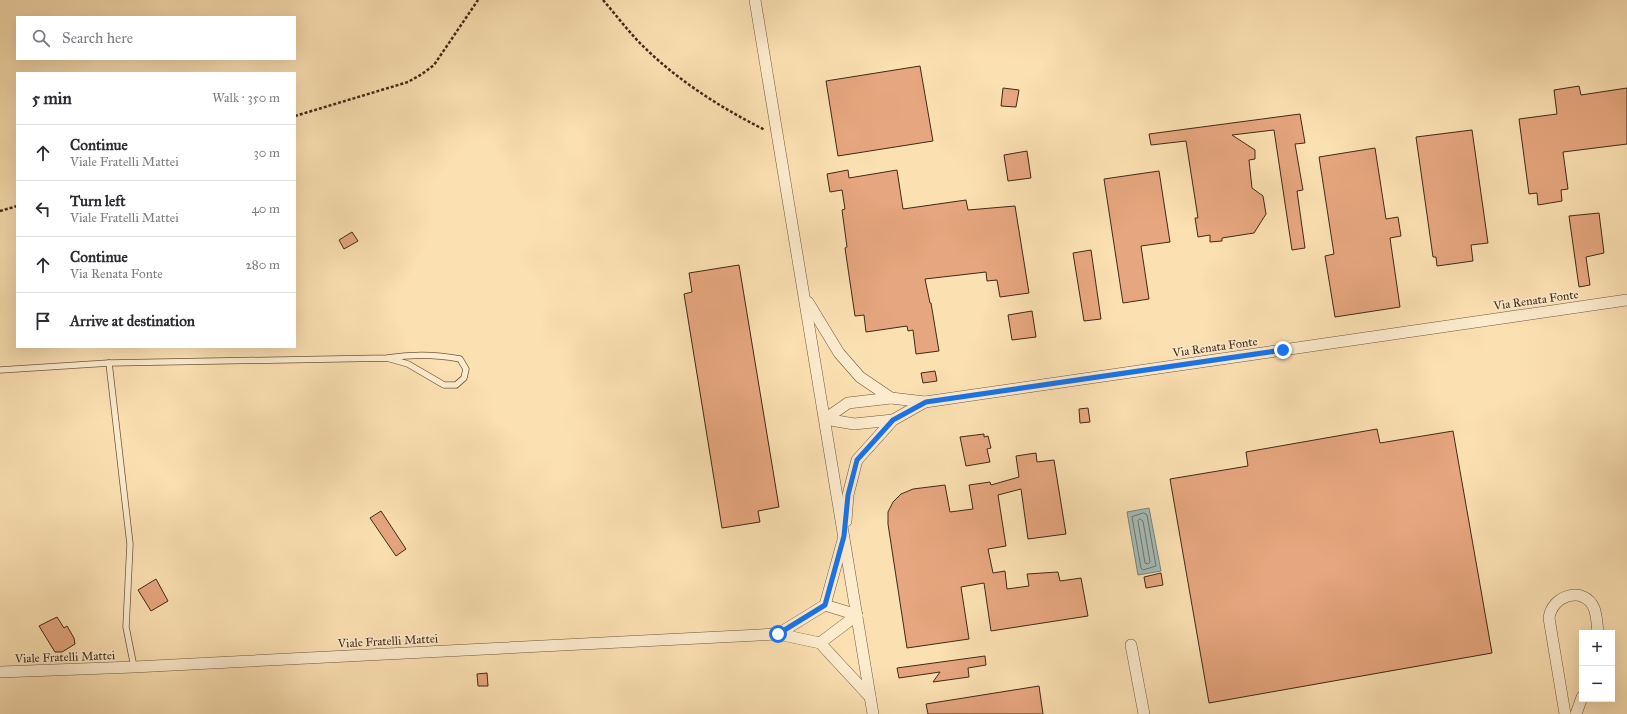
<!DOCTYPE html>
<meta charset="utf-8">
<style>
body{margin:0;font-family:"IM FELL Great Primer",serif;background:#f7f7f7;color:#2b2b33}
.controls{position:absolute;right:12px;bottom:12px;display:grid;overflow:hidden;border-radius:0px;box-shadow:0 4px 16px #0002}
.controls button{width:36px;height:36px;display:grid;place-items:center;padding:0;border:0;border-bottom:1px solid #e1e1e2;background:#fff;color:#2b2b33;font:20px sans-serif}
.stop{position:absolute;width:12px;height:12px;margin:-9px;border:3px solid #1a73e8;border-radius:50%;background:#fff}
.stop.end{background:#1a73e8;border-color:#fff;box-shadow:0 1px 4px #0008}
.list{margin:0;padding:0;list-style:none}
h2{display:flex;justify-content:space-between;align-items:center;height:52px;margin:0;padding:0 16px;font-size:17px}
h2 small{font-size:13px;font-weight:400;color:#7c7c81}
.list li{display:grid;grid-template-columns:26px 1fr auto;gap:12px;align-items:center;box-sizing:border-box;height:56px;padding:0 16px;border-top:1px solid #e1e1e2}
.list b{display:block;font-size:15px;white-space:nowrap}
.list p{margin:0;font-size:13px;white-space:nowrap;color:#7c7c81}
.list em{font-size:13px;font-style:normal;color:#7c7c81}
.icon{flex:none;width:22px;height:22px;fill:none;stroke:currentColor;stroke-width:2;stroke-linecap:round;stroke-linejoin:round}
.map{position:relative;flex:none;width:1627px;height:714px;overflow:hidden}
.search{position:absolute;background:#fff;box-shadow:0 4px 16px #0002;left:16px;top:16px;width:280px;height:44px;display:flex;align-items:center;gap:10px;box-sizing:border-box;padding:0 14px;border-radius:0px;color:#7c7c81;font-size:15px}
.panel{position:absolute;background:#fff;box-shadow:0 4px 16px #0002;left:16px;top:72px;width:280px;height:276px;border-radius:0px}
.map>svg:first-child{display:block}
.water{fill:#a2bbb6;stroke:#7c8176}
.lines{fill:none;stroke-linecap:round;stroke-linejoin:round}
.shore{stroke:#727266;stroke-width:1}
.building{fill:#e6a67f;stroke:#422916}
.service-casing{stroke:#70573d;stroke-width:7}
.minor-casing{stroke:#70573d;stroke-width:12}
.path{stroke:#422916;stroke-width:2.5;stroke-dasharray:3 2;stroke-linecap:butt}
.service{stroke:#fcebcd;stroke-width:5.5}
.minor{stroke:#fcebcd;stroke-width:11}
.route{stroke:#1a73e8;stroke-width:5}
.labels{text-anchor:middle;stroke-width:3;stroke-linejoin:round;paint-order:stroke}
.street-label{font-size:12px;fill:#422916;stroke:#fcebcd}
</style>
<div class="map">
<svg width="1627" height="714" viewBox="0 0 1627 714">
<rect width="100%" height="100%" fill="#fbe0b2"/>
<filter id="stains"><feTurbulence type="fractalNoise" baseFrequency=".005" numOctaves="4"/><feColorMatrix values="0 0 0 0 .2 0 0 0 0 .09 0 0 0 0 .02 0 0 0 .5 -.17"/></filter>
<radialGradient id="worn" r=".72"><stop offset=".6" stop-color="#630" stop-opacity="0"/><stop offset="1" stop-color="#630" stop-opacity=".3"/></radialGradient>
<polygon class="water" points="1149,508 1161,571 1138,575 1127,512"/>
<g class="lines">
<g class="shore">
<polygon points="1144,513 1147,515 1156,566 1143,570 1141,568 1132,517"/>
<polygon points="1140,519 1143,521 1150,562 1148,564 1145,563 1138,521"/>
</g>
</g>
<g class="building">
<polygon points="920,66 933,141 838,156 826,81"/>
<polygon points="1579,86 1581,95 1627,88 1627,144 1563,152 1568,189 1561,190 1562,201 1538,205 1537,193 1529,194 1519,119 1557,114 1554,90"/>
<polygon points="1003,88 1019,90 1016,107 1001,106"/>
<polygon points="1300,114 1305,143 1295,144 1303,190 1297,191 1305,248 1292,250 1274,130 1232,135 1255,150 1255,159 1249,160 1252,188 1263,196 1266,214 1254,233 1222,238 1222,241 1210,242 1210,235 1198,237 1195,218 1198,218 1186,141 1151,145 1149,134"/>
<polygon points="1472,130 1488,243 1471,245 1473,261 1437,266 1436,257 1433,257 1416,137"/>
<polygon points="1375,148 1386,219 1398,217 1401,236 1390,238 1400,307 1335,317 1325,256 1334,254 1319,157"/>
<polygon points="1027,151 1031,178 1008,181 1004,155"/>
<polygon points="848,170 849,178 897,170 903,209 966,200 968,210 1015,206 1029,293 1000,297 997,280 987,281 986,272 925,279 930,303 931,303 939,351 916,354 913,330 908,331 907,326 866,332 864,315 855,316 845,248 847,247 842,210 845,209 842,190 830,192 827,174"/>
<polygon points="1159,171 1170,242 1141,246 1149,299 1123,303 1104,179"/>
<polygon points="1599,213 1604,253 1586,257 1590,285 1579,287 1569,216"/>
<polygon points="352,232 358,241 344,249 339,240"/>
<polygon points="1091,250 1101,319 1084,321 1073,253"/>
<polygon points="739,265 779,507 758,511 760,522 722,528 684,294 692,292 689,273"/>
<polygon points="1032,311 1036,337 1012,340 1008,315"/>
<polygon points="935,371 937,381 923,383 921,373"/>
<polygon points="1088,408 1090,422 1080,423 1079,409"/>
<polygon points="1377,429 1380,443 1453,431 1492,653 1209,703 1170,479 1248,466 1246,452"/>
<polygon points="984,434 984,437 988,436 991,448 987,449 990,462 966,466 960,437"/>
<polygon points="1036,453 1037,462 1054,460 1066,534 1028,539 1021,489 998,495 1006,546 988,549 993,573 1005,571 1007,589 1029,586 1027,574 1058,572 1060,581 1081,578 1088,616 991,631 984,583 961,587 969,639 907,648 888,524 888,512 893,502 901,494 913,489 945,485 950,512 973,509 969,485 990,482 991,485 1019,477 1016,456"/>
<polygon points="381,511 406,549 396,556 370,518"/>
<polygon points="1161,573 1163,585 1146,588 1144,577"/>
<polygon points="156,579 168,601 151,611 138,590"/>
<polygon points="57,617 64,628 67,626 74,638 75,644 62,652 55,652 39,626"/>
<polygon points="985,656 986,665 968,668 969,677 933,682 940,672 899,678 897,668"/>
<polygon points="487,673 488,686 478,686 477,674"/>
<polygon points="1039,686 1043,714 928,714 926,704"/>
</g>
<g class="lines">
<g class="service-casing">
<g id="service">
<polyline points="109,363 130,544 126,627 134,667"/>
<path d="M0,370L109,363L387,358C412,354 435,354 460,359L466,369L464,378L456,385H444L408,364L387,358"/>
</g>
</g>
<g class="minor-casing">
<g id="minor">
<polyline points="755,0 873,714"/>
<polyline points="808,302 839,353 860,377 891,398 925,402 893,420 857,460 848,495 846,521"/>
<polyline points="891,398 848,403 825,419 854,424 893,420"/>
<polyline points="925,402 1627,300"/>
<polyline points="843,540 825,605 778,634 820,643 870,697"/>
<polyline points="825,605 857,615"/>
<polyline points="820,643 857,615"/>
<polyline points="1131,645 1144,714"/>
<polyline points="0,672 134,667 778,634"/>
<path d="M1565,714L1549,618C1552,594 1585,586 1594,608C1597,615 1597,625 1598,633"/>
<polyline points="1576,714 1582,697"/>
</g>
</g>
<g class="path">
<path d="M603,0C617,16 630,34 646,49C680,82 723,109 765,130"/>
<polyline points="295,116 408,82 422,74 434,65 478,0"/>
<polyline points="0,211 17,206"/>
</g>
<use href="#service" class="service"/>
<use href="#minor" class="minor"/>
</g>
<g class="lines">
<polyline class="route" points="778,634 825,605 844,536 848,495 857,460 893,420 926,402 1283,350"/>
</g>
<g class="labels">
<g class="street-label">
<text transform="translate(1536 300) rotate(-8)" y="4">Via Renata Fonte</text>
<text transform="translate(1215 347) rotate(-8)" y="4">Via Renata Fonte</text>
<text transform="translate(388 641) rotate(-3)" y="4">Viale Fratelli Mattei</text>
<text transform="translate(65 657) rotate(-2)" y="4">Viale Fratelli Mattei</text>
</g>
</g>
<rect width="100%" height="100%" filter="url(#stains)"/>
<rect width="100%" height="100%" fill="url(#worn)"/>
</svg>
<div class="controls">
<button>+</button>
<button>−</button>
</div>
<div class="stop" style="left:778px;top:634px"></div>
<div class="stop end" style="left:1283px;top:350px"></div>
<div class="search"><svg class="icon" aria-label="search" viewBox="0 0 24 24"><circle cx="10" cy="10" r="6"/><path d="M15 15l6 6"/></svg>Search here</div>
<section class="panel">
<h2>5 min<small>Walk · 350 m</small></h2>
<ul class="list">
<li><svg class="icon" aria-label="ahead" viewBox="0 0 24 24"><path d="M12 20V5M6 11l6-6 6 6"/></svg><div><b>Continue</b><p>Viale Fratelli Mattei</p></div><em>30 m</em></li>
<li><svg class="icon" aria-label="left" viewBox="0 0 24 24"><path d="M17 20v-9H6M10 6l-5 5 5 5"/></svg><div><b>Turn left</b><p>Viale Fratelli Mattei</p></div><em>40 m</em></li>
<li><svg class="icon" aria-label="ahead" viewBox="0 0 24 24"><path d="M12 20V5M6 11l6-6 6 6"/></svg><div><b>Continue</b><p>Via Renata Fonte</p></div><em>280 m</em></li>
<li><svg class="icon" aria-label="arrive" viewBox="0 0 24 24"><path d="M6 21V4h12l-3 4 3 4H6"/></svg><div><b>Arrive at destination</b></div></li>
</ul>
</section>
</div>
